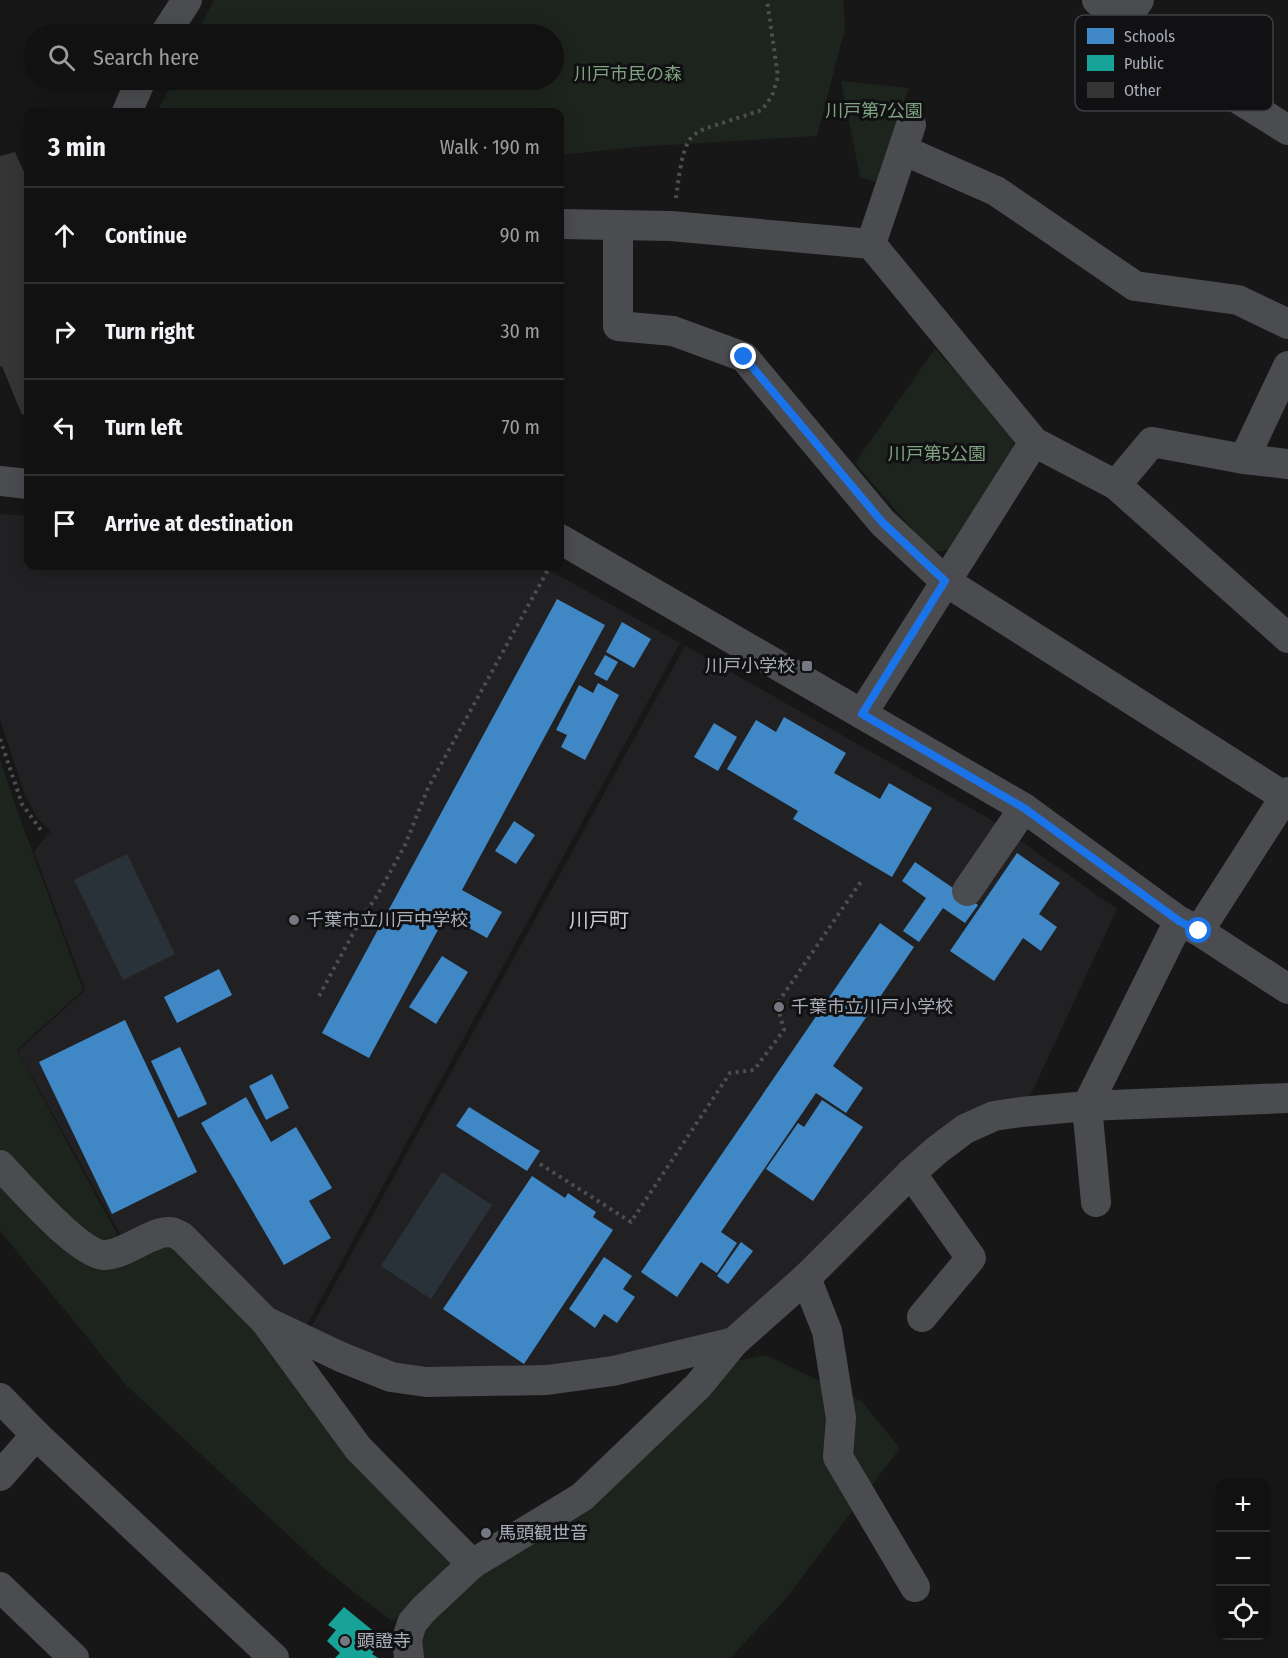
<!DOCTYPE html>
<meta charset="utf-8">
<style>
body{margin:0;font-family:"Fira Sans Condensed","Noto Sans JP",sans-serif;background:#1e1f1f;color:#f1f3f6}
.controls{position:absolute;right:18px;bottom:18px;display:grid;overflow:hidden;border-radius:12px;box-shadow:0 3px 15px #0003}
.controls button{width:54px;height:54px;display:grid;place-items:center;padding:0;border:0;border-bottom:2px solid #303131;background:#111;color:#f1f3f6;font:30px sans-serif}
.stop{position:absolute;width:18px;height:18px;margin:-14px;border:4px solid #1a73e8;border-radius:50%;background:#fff}
.stop.end{background:#1a73e8;border-color:#fff;box-shadow:0 2px 6px #0008}
.list{margin:0;padding:0;list-style:none}
h2{display:flex;justify-content:space-between;align-items:center;height:78px;margin:0;padding:0 24px;font-size:26px}
h2 small{font-size:20px;font-weight:400;color:#9c9d9f}
.list li{display:grid;grid-template-columns:39px 1fr auto;gap:18px;align-items:center;box-sizing:border-box;height:96px;padding:0 24px;border-top:2px solid #303131}
.list b{display:block;font-size:22px;white-space:nowrap}
.list em{font-size:20px;font-style:normal;color:#9c9d9f}
.icon{flex:none;width:33px;height:33px;fill:none;stroke:currentColor;stroke-width:2;stroke-linecap:round;stroke-linejoin:round}
.map{position:relative;flex:none;width:1288px;height:1658px;overflow:hidden}
.search{position:absolute;background:#111;box-shadow:0 3px 15px #0003;left:24px;top:24px;width:540px;height:66px;display:flex;align-items:center;gap:15px;box-sizing:border-box;padding:0 21px;border-radius:33px;color:#9c9d9f;font-size:22px}
.panel{position:absolute;background:#111;box-shadow:0 3px 15px #0003;left:24px;top:108px;width:540px;height:462px;border-radius:12px}
.map>svg:first-child{display:block}
.built{fill:#212123}
.green{fill:#1d241e}
.water{fill:#2a3239}
.schools{fill:#3f88c5}
.public{fill:#17a398}
.building{fill:#353536}
.lines{fill:none;stroke-linecap:round;stroke-linejoin:round}
.path{stroke:#4d4e52;stroke-width:4;stroke-dasharray:3 4.5;stroke-linecap:butt}
.minor{stroke:#4b4c50;stroke-width:30}
.route{stroke:#1a73e8;stroke-width:8}
.poi-dot{fill:#757880;stroke:#111113;stroke-width:2}
.labels{text-anchor:middle;stroke-width:6;stroke-linejoin:round;paint-order:stroke}
.park-label{font-size:18px;fill:#7fa381;stroke:#111113}
.poi-label{font-size:18px;fill:#a8adb8;stroke:#111113;text-anchor:start}
.neighbourhood-label{font-size:20px;fill:#c9ccd4;stroke:#111113}
.key{fill:#111113;stroke:#3e4045;stroke-width:1.5}
.key-label{font-size:16px;fill:#a8adb8}
</style>
<div class="map">
<svg width="1288" height="1658" viewBox="0 0 1288 1658">
<rect width="100%" height="100%" fill="#171717"/>
<g class="built">
<polygon points="0,514 28,516 28,566 542,566 680,643 303,1332 123,1240 18,1051 85,990 34,851 51,831 36,816 25,795 0,720"/>
<polygon points="685,646 988,818 1117,909 1026,1105 993,1110 737,1335 561,1374 398,1372 307,1335"/>
</g>
<g class="green">
<polygon points="214,0 843,0 845,29 817,136 635,147 560,155 560,112 157,112 174,80 554,80 554,34 196,34"/>
<polygon points="841,81 909,88 876,182 860,177"/>
<polygon points="935,349 1014,433 1013,451 950,550 932,552 855,463"/>
<polygon points="0,759 17,810 83,990 17,1050 118,1236 103,1240 84,1233 0,1148"/>
<polygon points="0,1181 81,1256 162,1244 178,1246 461,1562 392,1621 327,1571 127,1386 0,1231"/>
<polygon points="766,1355 861,1401 900,1448 783,1602 730,1658 419,1658 423,1630 484,1569 730,1362"/>
</g>
<g class="water">
<polygon points="127,854 175,954 123,980 74,880"/>
<polygon points="442,1172 492,1205 431,1299 381,1266"/>
</g>
<g class="schools">
<polygon points="557,599 605,625 462,890 502,912 487,938 446,915 369,1058 322,1033"/>
<polygon points="622,622 651,639 634,668 606,652"/>
<polygon points="605,655 618,662 607,681 594,674"/>
<polygon points="598,683 619,695 585,760 561,747 567,735 556,730 579,685 593,693"/>
<polygon points="784,717 846,753 834,773 880,799 889,783 932,808 892,877 793,819 798,811 727,769 756,720 776,732"/>
<polygon points="714,723 737,737 718,771 694,757"/>
<polygon points="514,821 535,835 516,864 495,851"/>
<polygon points="1017,853 1060,883 1039,914 1057,927 1041,951 1023,938 994,981 950,951"/>
<polygon points="915,862 978,905 965,923 943,908 919,942 903,931 926,898 902,881"/>
<polygon points="880,923 914,947 833,1066 863,1088 846,1113 816,1093 721,1232 737,1243 717,1273 701,1262 677,1297 641,1272"/>
<polygon points="442,956 468,972 436,1024 409,1007"/>
<polygon points="219,969 232,995 177,1023 164,997"/>
<polygon points="125,1020 197,1172 112,1214 39,1062"/>
<polygon points="180,1047 207,1104 178,1118 151,1061"/>
<polygon points="272,1074 289,1108 266,1120 249,1086"/>
<polygon points="246,1097 271,1142 296,1127 332,1188 309,1201 331,1238 284,1265 201,1123"/>
<polygon points="822,1100 863,1127 813,1201 766,1169 798,1123 804,1127"/>
<polygon points="469,1107 540,1151 527,1171 456,1126"/>
<polygon points="532,1176 565,1198 568,1193 596,1212 593,1217 613,1230 524,1364 443,1309"/>
<polygon points="741,1242 753,1251 728,1284 717,1276"/>
<polygon points="604,1257 632,1276 623,1289 635,1297 617,1323 604,1314 595,1328 569,1309"/>
</g>
<polygon class="public" points="344,1607 383,1639 372,1654 378,1658 335,1658 340,1653 327,1641 336,1630 328,1625"/>
<polygon class="building" points="15,152 28,181 28,413 22,415 2,366 0,367 0,156"/>
<g class="lines">
<g class="path">
<path d="M676,198C678,183 681,153 689,141C692,135 698,132 704,129L762,110L772,96L778,77L767,0"/>
<polyline points="0,739 22,804 43,833"/>
<polyline points="319,996 362,917 377,896 405,845 428,788 550,566"/>
<polyline points="540,1164 631,1222 730,1073 754,1070 784,1030 777,1004 862,880"/>
</g>
<g class="minor">
<polyline points="1097,0 1144,40 1288,130"/>
<polyline points="1123,22 1139,0"/>
<polyline points="165,34 187,0"/>
<polyline points="127,112 141,80"/>
<polyline points="903,150 996,191 1135,286 1238,300 1288,324"/>
<polyline points="560,224 671,226 871,244 1034,442 1116,485 1288,638"/>
<polyline points="618,225 618,326 673,331 744,357 882,522 945,581 1285,797"/>
<polyline points="871,244 911,125"/>
<polyline points="1244,459 1288,366"/>
<polyline points="0,481 28,484"/>
<polyline points="1116,485 1152,442 1244,459 1288,464"/>
<polyline points="560,539 1024,808 1179,921 1199,931 1288,989"/>
<polyline points="862,714 1034,442"/>
<polyline points="967,891 1024,808"/>
<polyline points="1199,931 1288,792"/>
<path d="M0,1165C18,1184 79,1254 104,1255C125,1255 151,1231 170,1232C174,1232 178,1235 182,1237L265,1321L358,1448L472,1564"/>
<polyline points="911,1173 971,1258 922,1317"/>
<polyline points="1096,1202 1087,1106 1179,921"/>
<polyline points="806,1278 827,1331 841,1418 838,1457 915,1587"/>
<polyline points="265,1321 341,1357 391,1377 426,1382 547,1380 613,1371 734,1342 806,1278 911,1173 937,1150 965,1129 994,1116 1021,1112 1087,1106 1288,1098"/>
<polyline points="0,1398 36,1435 274,1658"/>
<polyline points="0,1476 36,1435"/>
<polyline points="0,1587 74,1658"/>
<polyline points="409,1658 407,1639 412,1623 423,1610 472,1564 582,1497 698,1386 734,1342"/>
</g>
</g>
<g class="lines">
<polyline class="route" points="744,357 882,522 945,581 862,714 1024,808 1179,921 1199,931"/>
</g>
<g class="poi-dot">
<rect x="801" y="660" width="12" height="12" rx="3"/>
<circle cx="294" cy="920" r="6"/>
<circle cx="779" cy="1007" r="6"/>
<circle cx="486" cy="1533" r="6"/>
<circle cx="345" cy="1641" r="6"/>
</g>
<g class="labels">
<g class="park-label">
<text x="628" y="80">川戸市民の森</text>
<text x="874" y="117">川戸第7公園</text>
<text x="937" y="460">川戸第5公園</text>
</g>
<g class="poi-label">
<text x="795" y="672" text-anchor="end">川戸小学校</text>
<text x="306" y="926">千葉市立川戸中学校</text>
<text x="791" y="1013">千葉市立川戸小学校</text>
<text x="498" y="1539">馬頭観世音</text>
<text x="357" y="1647">顕證寺</text>
</g>
<g class="neighbourhood-label">
<text x="599" y="927">川戸町</text>
</g>
</g>
<rect x="1075" y="15" width="198" height="96" rx="9" class="key"/>
<rect x="1087" y="28" width="27" height="16" fill="#3f88c5"/>
<rect x="1087" y="55" width="27" height="16" fill="#17a398"/>
<rect x="1087" y="82" width="27" height="16" fill="#353536"/>
<g class="key-label">
<text x="1124" y="42">Schools</text>
<text x="1124" y="69">Public</text>
<text x="1124" y="96">Other</text>
</g>
</svg>
<div class="controls">
<button>+</button>
<button>−</button>
<button><svg class="icon" aria-label="locate" viewBox="0 0 24 24"><circle cx="12" cy="12" r="6"/><path d="M12 2v4M12 18v4M2 12h4M18 12h4"/></svg></button>
</div>
<div class="stop" style="left:1199px;top:931px"></div>
<div class="stop end" style="left:744px;top:357px"></div>
<div class="search"><svg class="icon" aria-label="search" viewBox="0 0 24 24"><circle cx="10" cy="10" r="6"/><path d="M15 15l6 6"/></svg>Search here</div>
<section class="panel">
<h2>3 min<small>Walk · 190 m</small></h2>
<ul class="list">
<li><svg class="icon" aria-label="ahead" viewBox="0 0 24 24"><path d="M12 20V5M6 11l6-6 6 6"/></svg><div><b>Continue</b></div><em>90 m</em></li>
<li><svg class="icon" aria-label="right" viewBox="0 0 24 24"><path d="M7 20v-9h11M14 6l5 5-5 5"/></svg><div><b>Turn right</b></div><em>30 m</em></li>
<li><svg class="icon" aria-label="left" viewBox="0 0 24 24"><path d="M17 20v-9H6M10 6l-5 5 5 5"/></svg><div><b>Turn left</b></div><em>70 m</em></li>
<li><svg class="icon" aria-label="arrive" viewBox="0 0 24 24"><path d="M6 21V4h12l-3 4 3 4H6"/></svg><div><b>Arrive at destination</b></div></li>
</ul>
</section>
</div>
